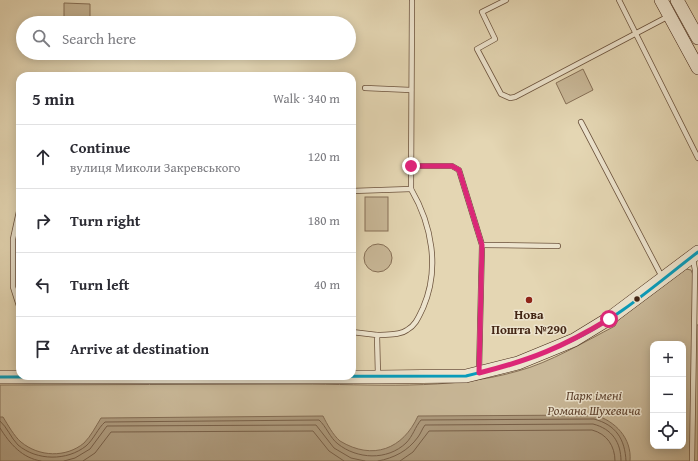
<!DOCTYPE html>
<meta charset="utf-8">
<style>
body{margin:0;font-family:"Gentium Book Plus",serif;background:#f2f2f3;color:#2b2b33}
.controls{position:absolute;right:12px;bottom:12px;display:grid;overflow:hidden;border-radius:8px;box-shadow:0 2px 10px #0003}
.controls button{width:36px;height:36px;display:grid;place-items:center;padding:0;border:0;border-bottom:1px solid #e1e1e2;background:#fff;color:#2b2b33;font:20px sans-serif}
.stop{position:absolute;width:12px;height:12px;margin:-9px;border:3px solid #db2777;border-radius:50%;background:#fff}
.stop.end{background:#db2777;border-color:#fff;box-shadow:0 1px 4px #0008}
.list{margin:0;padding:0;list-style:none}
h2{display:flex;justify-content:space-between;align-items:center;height:52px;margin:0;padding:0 16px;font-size:17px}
h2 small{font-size:13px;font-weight:400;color:#7c7c81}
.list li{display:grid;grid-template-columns:26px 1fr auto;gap:12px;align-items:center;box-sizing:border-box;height:64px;padding:0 16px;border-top:1px solid #e1e1e2}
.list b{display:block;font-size:15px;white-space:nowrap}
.list p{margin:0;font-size:13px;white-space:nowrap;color:#7c7c81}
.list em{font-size:13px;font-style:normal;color:#7c7c81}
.icon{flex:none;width:22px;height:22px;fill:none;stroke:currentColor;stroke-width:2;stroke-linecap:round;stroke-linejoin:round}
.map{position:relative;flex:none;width:698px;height:461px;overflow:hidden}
.search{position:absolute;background:#fff;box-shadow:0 2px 10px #0003;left:16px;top:16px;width:340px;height:44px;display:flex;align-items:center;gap:10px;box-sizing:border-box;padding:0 14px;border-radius:22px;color:#7c7c81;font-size:15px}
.panel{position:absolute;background:#fff;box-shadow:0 2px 10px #0003;left:16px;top:72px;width:340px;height:308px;border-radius:12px}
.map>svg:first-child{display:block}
.green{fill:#c9b898;stroke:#866f56;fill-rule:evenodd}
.water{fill:#ad9a7d;stroke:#836c53}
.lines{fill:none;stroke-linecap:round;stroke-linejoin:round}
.shore{stroke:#786049;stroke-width:1}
.lane-casing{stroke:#6b523c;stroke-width:6}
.secondary-casing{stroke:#432615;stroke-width:14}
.lane{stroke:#ede4ce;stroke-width:4.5}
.secondary{stroke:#ede4ce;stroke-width:13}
.bus-1-casing{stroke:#ede4ce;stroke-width:6}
.bus-1{stroke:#079cbc;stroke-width:3}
.route{stroke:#db2777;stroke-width:5}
.bus-dot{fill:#432615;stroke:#ede4ce;stroke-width:1.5}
.poi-dot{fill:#8f2418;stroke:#ede4ce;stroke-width:1.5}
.labels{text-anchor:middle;stroke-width:3;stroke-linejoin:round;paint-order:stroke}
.poi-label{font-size:13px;font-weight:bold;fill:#432615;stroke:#ede4ce}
.park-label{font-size:13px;font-style:italic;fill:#5e432f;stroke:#ede4ce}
</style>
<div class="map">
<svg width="698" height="461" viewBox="0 0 698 461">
<rect width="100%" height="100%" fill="#e4d6b3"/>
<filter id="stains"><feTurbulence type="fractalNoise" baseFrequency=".005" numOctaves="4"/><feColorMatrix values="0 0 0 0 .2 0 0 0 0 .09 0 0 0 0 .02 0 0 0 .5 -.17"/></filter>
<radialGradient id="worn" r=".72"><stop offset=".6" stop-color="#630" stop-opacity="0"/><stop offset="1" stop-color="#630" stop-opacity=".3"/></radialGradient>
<g class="green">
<polygon points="64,3 90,4 90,23 64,23"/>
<polygon points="583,69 593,90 566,104 556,83"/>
<rect x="365" y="197" width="23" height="34"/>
<circle cx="378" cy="258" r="14"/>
<path d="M686,269L691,270L693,275V324L698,325V461H0V385C100,385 199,384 299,384C369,384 450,391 518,371C549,363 586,341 615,326L618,320ZM653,344H683V446H653Z"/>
</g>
<path class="water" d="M595,415C615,421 632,438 630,461H0V417H3C8,425 14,436 21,442C39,457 66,458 84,443C91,436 96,426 101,418L323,416C327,424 333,435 340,441C373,461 403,449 418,416Z"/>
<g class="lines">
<g class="shore">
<path d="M0,421C7,427 11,438 18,445C37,461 67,461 86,446C94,439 98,428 105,422L319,420C326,426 330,438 338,444C357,459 387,461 406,443C413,436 415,427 421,420L594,419C616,425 625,439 626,461"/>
<path d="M0,428C10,444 22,458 41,461"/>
<polyline points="64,461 75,458 90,449 107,426 316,425 334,448 351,458 365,461"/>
<polyline points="83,461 95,453 111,432 313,431 329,451 344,461"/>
<path d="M378,461C394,458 408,451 418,437C421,433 422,429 425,425L593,424C612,429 621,442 621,461"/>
<path d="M400,461L413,452L429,431L592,430C607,434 615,446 615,461"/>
</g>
<g class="lane-casing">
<g id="lane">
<polyline points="506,0 482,12 495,39 477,49 501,94 510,98 515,97 669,16"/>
<polyline points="619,0 698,158"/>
<polyline points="365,88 411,90"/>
<polyline points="581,122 662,277"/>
<polyline points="411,166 452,166 459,170 482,245 479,372"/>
<polyline points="352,191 411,189 412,1"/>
<polyline points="20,207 13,239 13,287 20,309"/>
<polyline points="482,245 558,246"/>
<polyline points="352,332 377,335 378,376"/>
<path d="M377,335C387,334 399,336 407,330C416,325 419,316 423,308C440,269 432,225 411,189"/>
<polyline points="692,461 695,270 693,259"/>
</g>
</g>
<g class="secondary-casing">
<g id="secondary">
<polyline points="661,0 698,68"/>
<polyline points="677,0 698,38"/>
<polyline points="0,377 378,377 466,376 518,363 574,340 610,318 698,252"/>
</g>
</g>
<use href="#lane" class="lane"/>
<use href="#secondary" class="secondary"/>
<g class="bus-1-casing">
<path id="bus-1" d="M0,377L466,376C503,367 539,357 573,340C616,320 660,281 698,252"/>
</g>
<use href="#bus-1" class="bus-1"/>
</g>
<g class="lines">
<path class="route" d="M411,166H452L459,170L482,245L479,373C531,360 563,347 609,319"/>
</g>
<circle class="bus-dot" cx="637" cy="299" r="3.5"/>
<circle class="poi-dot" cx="529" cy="300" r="4"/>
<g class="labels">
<g class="poi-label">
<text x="529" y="319">Нова<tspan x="529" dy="15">Пошта №290</tspan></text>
</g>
<g class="park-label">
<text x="594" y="400">Парк імені<tspan x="594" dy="15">Романа Шухевича</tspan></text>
</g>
</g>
<rect width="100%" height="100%" filter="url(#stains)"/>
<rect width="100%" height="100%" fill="url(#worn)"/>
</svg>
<div class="controls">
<button>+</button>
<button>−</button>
<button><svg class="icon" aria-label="locate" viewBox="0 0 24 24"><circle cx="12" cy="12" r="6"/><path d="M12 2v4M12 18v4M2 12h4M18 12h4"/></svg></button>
</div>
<div class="stop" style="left:609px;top:319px"></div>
<div class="stop end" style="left:411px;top:166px"></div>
<div class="search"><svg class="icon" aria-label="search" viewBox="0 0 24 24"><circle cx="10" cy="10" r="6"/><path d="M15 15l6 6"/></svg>Search here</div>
<section class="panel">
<h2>5 min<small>Walk · 340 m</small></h2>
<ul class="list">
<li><svg class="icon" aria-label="ahead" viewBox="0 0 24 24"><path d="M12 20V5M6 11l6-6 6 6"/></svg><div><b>Continue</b><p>вулиця Миколи Закревського</p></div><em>120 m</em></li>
<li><svg class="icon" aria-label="right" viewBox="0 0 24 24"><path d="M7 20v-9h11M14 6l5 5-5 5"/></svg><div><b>Turn right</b></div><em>180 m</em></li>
<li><svg class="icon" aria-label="left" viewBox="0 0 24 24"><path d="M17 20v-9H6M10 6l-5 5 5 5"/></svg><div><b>Turn left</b></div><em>40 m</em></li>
<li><svg class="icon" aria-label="arrive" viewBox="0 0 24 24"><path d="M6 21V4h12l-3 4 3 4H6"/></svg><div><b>Arrive at destination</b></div></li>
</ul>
</section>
</div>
